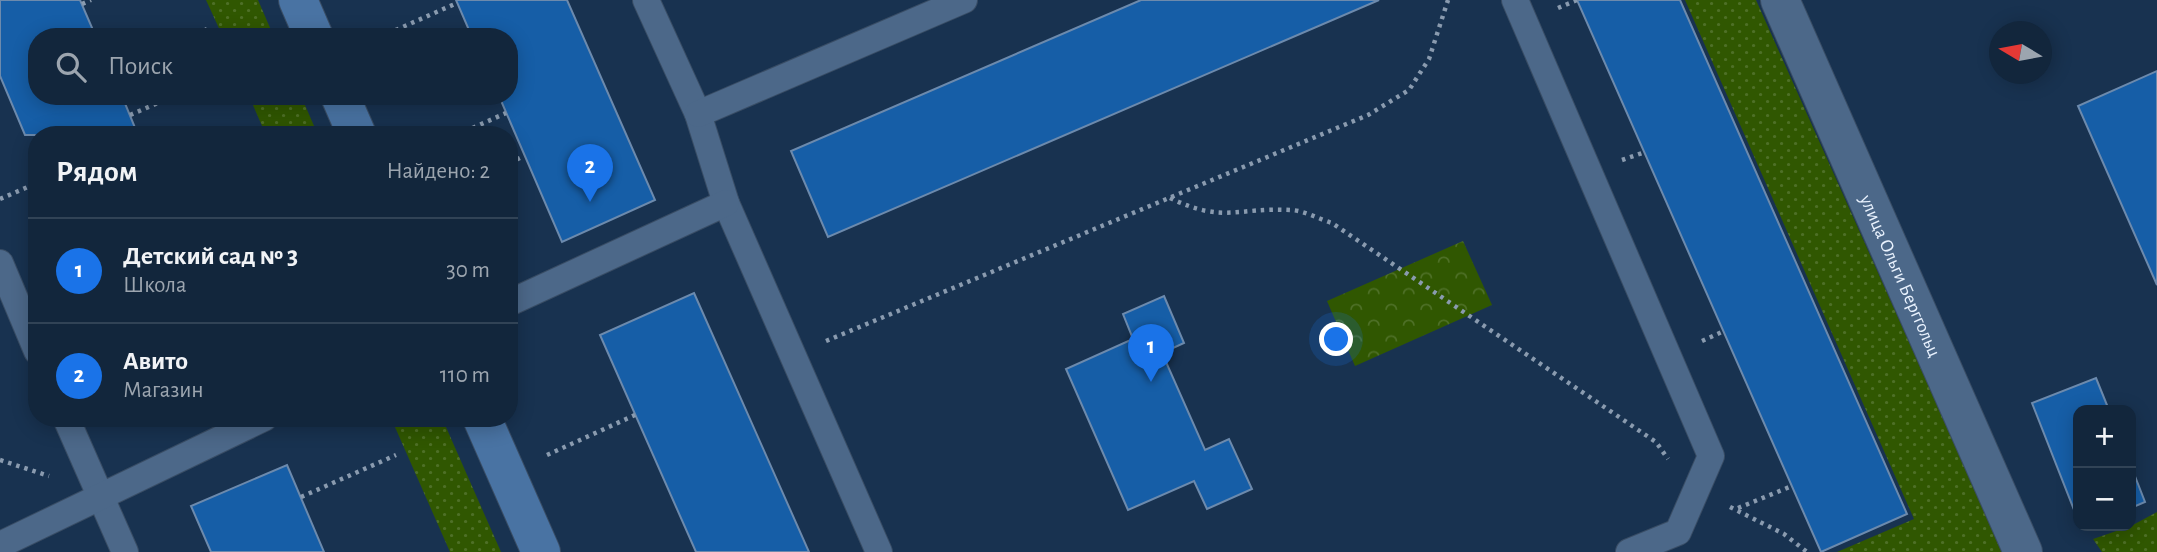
<!DOCTYPE html>
<html lang="ru">
<meta charset="utf-8">
<style>
body{margin:0;font-family:"Alegreya Sans",sans-serif;background:#1b2e43;color:#f1f3f6}
.controls{position:absolute;right:21px;bottom:21px;display:grid;overflow:hidden;border-radius:14px;box-shadow:0 4px 18px #0003}
.controls button{width:63px;height:63px;display:grid;place-items:center;padding:0;border:0;border-bottom:2px solid #314356;background:#12263c;color:#f1f3f6;font:35px sans-serif}
.compass{position:absolute;left:1989px;top:21px;width:63px;height:63px;border-radius:50%;background:#12263c;box-shadow:0 4px 18px #0003;rotate:280deg}
.you{position:absolute;left:1337px;top:340px;width:24px;height:24px;margin:-18px;border:5px solid #fff;border-radius:50%;background:#1a73e8;box-shadow:0 0 0 10px #1a73e833}
.badge{display:grid;place-items:center;width:46px;height:46px;border-radius:50%;background:#1a73e8;color:#fff;font-size:23px;font-weight:700}
.pin{position:absolute;translate:-50% -58px;filter:drop-shadow(0 2px 4px #0008)}
.pin::after{content:'';position:absolute;top:37px;width:24px;height:21px;background:inherit;clip-path:polygon(0 0,100% 0,50% 100%)}
.list{margin:0;padding:0;list-style:none}
h2{display:flex;justify-content:space-between;align-items:center;height:91px;margin:0;padding:0 28px;font-size:30px}
h2 small{font-size:23px;font-weight:400;color:#9ca5af}
.list li{display:grid;grid-template-columns:46px 1fr auto;gap:21px;align-items:center;box-sizing:border-box;height:105px;padding:0 28px;border-top:2px solid #314356}
.list b{display:block;font-size:26px;white-space:nowrap}
.list p{margin:0;font-size:23px;white-space:nowrap;color:#9ca5af}
.list em{font-size:23px;font-style:normal;color:#9ca5af}
.icon{flex:none;width:38px;height:38px;fill:none;stroke:currentColor;stroke-width:2;stroke-linecap:round;stroke-linejoin:round}
.map{position:relative;flex:none;width:2157px;height:552px;overflow:hidden}
.search{position:absolute;background:#12263c;box-shadow:0 4px 18px #0003;left:28px;top:28px;width:490px;height:77px;display:flex;align-items:center;gap:18px;box-sizing:border-box;padding:0 24px;border-radius:28px;color:#9ca5af;font-size:26px}
.panel{position:absolute;background:#12263c;box-shadow:0 4px 18px #0003;left:28px;top:126px;width:490px;height:301px;border-radius:28px}
.map>svg:first-child{display:block}
.grass{fill:url(#grass-dots)}
.park{fill:url(#park-crowns)}
.building{fill:#165ea7;stroke:#6c8aad;stroke-width:2}
.lines{fill:none;stroke-linecap:round;stroke-linejoin:round}
.lane-casing{stroke:#394d65;stroke-width:28}
.street-casing{stroke:#394d65;stroke-width:40}
.secondary-casing{stroke:#394d65;stroke-width:40}
.path{stroke:#8a9baf;stroke-width:4.5;stroke-dasharray:3.5 5;stroke-linecap:butt}
.lane{stroke:#4c6889;stroke-width:26}
.street{stroke:#4c6889;stroke-width:38}
.secondary{stroke:#4973a3;stroke-width:38}
.labels{text-anchor:middle;stroke-width:6;stroke-linejoin:round;paint-order:stroke}
.street-label{font-size:19px;fill:#e9f2fe;stroke:#183250}
</style>
<div class="map">
<svg width="2157" height="552" viewBox="0 0 2157 552">
<defs>
<pattern id="grass-dots" width="8" height="8" patternUnits="userSpaceOnUse" patternTransform="scale(1.75)"><rect width="8" height="8" fill="#305701"/><path d="M2 2h.1M6 6h.1" fill="none" stroke="#4e7027" stroke-width="1.8" stroke-linecap="round"/></pattern>
<pattern id="park-crowns" width="20" height="18" patternUnits="userSpaceOnUse" patternTransform="scale(1.75)"><rect width="20" height="18" fill="#305701"/><path d="M2 6a3 3 0 1 1 6 0M12 15a3 3 0 1 1 6 0" fill="none" stroke="#4e7027"/></pattern>
</defs>
<rect width="100%" height="100%" fill="#183250"/>
<g class="grass">
<polygon points="206,0 258,0 274,37 223,37"/>
<polygon points="1685,0 1756,0 2003,552 1837,552 1914,519"/>
<polygon points="249,96 301,96 318,135 266,135"/>
<polygon points="391,418 442,418 501,552 450,552"/>
<polygon points="2157,512 2157,552 2102,552 2093,539 2131,526"/>
</g>
<polygon class="park" points="1463,241 1492,305 1355,366 1327,301"/>
<g class="building">
<polygon points="0,0 80,0 96,37 37,37 37,96 122,96 138,135 25,135 0,76"/>
<polygon points="456,0 567,0 655,200 562,242 499,96 509,96 509,37 472,37"/>
<polygon points="1141,0 1379,0 828,237 791,151"/>
<polygon points="1577,0 1680,0 1907,514 1821,552"/>
<polygon points="2157,71 2157,285 2078,106"/>
<polygon points="694,293 809,552 696,552 600,335"/>
<polygon points="1164,296 1184,343 1162,353 1205,450 1229,439 1252,489 1207,509 1194,481 1128,510 1066,369 1133,339 1123,314"/>
<polygon points="2096,378 2109,410 2078,410 2078,520 2032,403"/>
<polygon points="287,465 324,552 211,552 191,506"/>
<polygon points="2131,466 2145,502 2131,508"/>
</g>
<g class="lines">
<g class="lane-casing">
<g id="lane">
<polyline points="646,0 698,114 726,203 879,552"/>
<polyline points="1515,0 1711,456 1678,532 1629,552"/>
<polyline points="698,114 964,0"/>
<polyline points="0,263 37,351"/>
<polyline points="509,303 726,203"/>
<polyline points="66,418 125,552"/>
<polyline points="0,545 264,418"/>
</g>
</g>
<g class="street-casing">
<g id="street">
<path id="s1" d="M1780,0L2023,552"/>
</g>
</g>
<g class="secondary-casing">
<g id="secondary">
<polyline points="298,0 314,37"/>
<polyline points="340,96 357,135"/>
<polyline points="482,418 541,552"/>
</g>
</g>
<g class="path">
<polyline points="82,4 91,0"/>
<polyline points="1558,8 1577,0"/>
<polyline points="190,37 207,29"/>
<polyline points="380,37 457,3"/>
<polyline points="130,115 174,96"/>
<polyline points="457,135 506,113"/>
<polyline points="1622,160 1645,152"/>
<polyline points="509,163 524,156"/>
<path d="M1170,198C1224,224 1237,207 1290,210C1303,210 1319,219 1332,223L1656,442L1668,459"/>
<polyline points="0,199 37,183"/>
<polyline points="826,341 1368,115 1409,90 1429,59 1448,0"/>
<polyline points="1702,341 1724,331"/>
<polyline points="547,455 635,415"/>
<polyline points="0,460 49,476"/>
<polyline points="301,497 396,455"/>
<polyline points="1730,507 1784,534 1807,552"/>
<polyline points="1738,508 1792,486"/>
</g>
<use href="#lane" class="lane"/>
<use href="#street" class="street"/>
<use href="#secondary" class="secondary"/>
</g>
<g class="labels">
<g class="street-label">
<text dy="7" stroke="none"><textPath href="#s1" startOffset="301">улица Ольги Берггольц</textPath></text>
</g>
</g>
</svg>
<div class="controls">
<button>+</button>
<button>−</button>
</div>
<svg class="compass" viewBox="-18 -18 36 36"><path d="M0-13l5 13h-10z" fill="#e53935"/><path d="M0 13l5-13h-10z" fill="#9ca5af"/></svg>
<div class="you"></div>
<div class="pin badge" style="left:1151px;top:382px">1</div>
<div class="pin badge" style="left:590px;top:202px">2</div>
<div class="search"><svg class="icon" aria-label="search" viewBox="0 0 24 24"><circle cx="10" cy="10" r="6"/><path d="M15 15l6 6"/></svg>Поиск</div>
<section class="panel">
<h2>Рядом<small>Найдено: 2</small></h2>
<ul class="list">
<li><span class="badge">1</span><div><b>Детский сад № 3</b><p>Школа</p></div><em>30 m</em></li>
<li><span class="badge">2</span><div><b>Авито</b><p>Магазин</p></div><em>110 m</em></li>
</ul>
</section>
</div>
